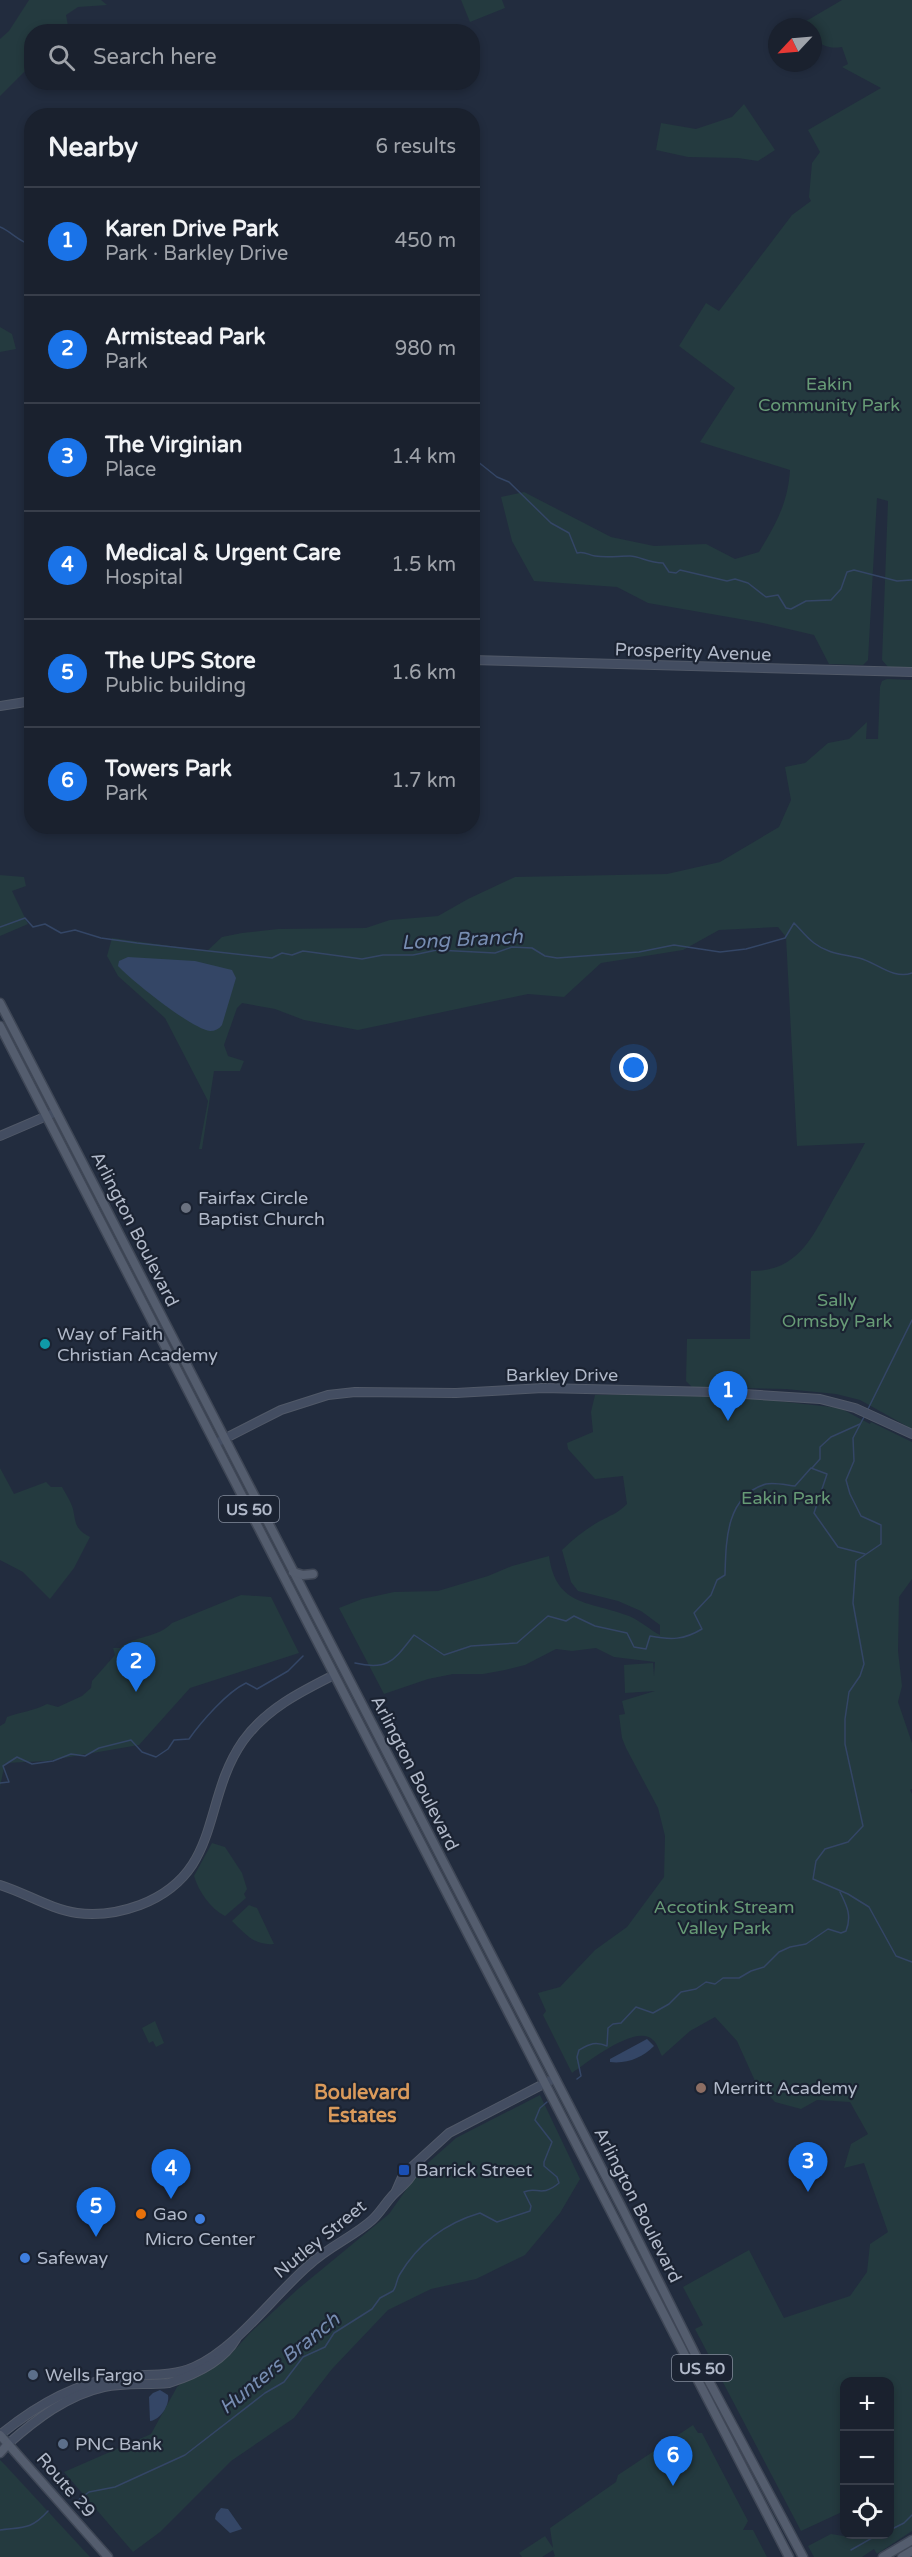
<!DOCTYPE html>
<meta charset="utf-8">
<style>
body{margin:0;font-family:"Varela Round",sans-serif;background:#272e3a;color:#f1f3f6}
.controls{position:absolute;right:18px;bottom:18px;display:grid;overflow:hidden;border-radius:12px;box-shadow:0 3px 9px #0003}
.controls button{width:54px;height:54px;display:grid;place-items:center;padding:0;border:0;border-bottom:2px solid #383e4a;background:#1a212e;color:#f1f3f6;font:30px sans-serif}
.compass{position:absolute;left:768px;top:18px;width:54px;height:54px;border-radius:50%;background:#1a212e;box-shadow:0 3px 9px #0003;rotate:244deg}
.you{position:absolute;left:634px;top:1068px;width:21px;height:21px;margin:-15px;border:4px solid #fff;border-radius:50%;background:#1a73e8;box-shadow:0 0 0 9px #1a73e833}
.badge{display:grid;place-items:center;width:39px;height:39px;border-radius:50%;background:#1a73e8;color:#fff;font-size:20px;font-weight:700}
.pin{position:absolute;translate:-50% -50px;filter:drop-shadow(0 2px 3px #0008)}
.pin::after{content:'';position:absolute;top:32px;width:21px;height:18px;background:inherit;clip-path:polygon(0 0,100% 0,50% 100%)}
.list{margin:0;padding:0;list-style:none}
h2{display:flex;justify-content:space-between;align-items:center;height:78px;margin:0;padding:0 24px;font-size:26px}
h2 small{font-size:20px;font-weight:400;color:#9fa3aa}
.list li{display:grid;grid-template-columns:39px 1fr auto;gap:18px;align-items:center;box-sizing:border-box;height:108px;padding:0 24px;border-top:2px solid #383e4a}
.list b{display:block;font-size:22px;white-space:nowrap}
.list p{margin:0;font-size:20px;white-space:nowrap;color:#9fa3aa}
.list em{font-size:20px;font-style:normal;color:#9fa3aa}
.icon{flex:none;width:33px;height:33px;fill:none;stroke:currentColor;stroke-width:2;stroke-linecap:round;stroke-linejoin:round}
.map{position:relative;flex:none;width:912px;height:2557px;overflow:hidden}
.search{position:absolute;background:#1a212e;box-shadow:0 3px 9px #0003;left:24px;top:24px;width:456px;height:66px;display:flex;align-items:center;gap:15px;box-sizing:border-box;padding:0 21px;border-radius:24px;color:#9fa3aa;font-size:22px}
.panel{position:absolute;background:#1a212e;box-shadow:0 3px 9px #0003;left:24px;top:108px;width:456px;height:726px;border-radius:24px}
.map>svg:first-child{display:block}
.green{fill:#243a3f}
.water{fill:#344666}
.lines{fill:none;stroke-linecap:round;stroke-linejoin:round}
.stream{stroke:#344666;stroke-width:1.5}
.secondary-casing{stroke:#515968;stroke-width:10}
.primary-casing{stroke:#3f4756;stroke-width:11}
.secondary{stroke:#434d61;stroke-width:8}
.primary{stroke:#545d6e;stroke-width:8}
.worship-dot{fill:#6b7280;stroke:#1b2332;stroke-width:2}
.culture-dot{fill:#0f9aa8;stroke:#1b2332;stroke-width:2}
.education-dot{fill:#8d6e63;stroke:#1b2332;stroke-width:2}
.transit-dot{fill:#1a4fb4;stroke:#1b2332;stroke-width:2}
.food-dot{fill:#e8710a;stroke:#1b2332;stroke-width:2}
.shop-dot{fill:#3f7fe0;stroke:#1b2332;stroke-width:2}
.service-dot{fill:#5c6f8a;stroke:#1b2332;stroke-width:2}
.labels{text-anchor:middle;stroke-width:4.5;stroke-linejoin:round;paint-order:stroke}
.shield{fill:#1b2332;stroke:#848c9c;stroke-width:1.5}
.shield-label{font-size:16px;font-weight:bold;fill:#b1b9c9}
.park-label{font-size:18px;fill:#679b76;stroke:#1b2332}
.street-label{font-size:18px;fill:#b1b9c9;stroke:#1b2332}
.poi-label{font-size:18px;fill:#b1b9c9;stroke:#1b2332;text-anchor:start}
.water-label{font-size:20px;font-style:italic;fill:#778db2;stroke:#1b2332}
.neighbourhood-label{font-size:20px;font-weight:bold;fill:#da9a5b;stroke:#1b2332}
</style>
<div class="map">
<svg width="912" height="2557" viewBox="0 0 912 2557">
<rect width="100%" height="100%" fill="#222c3e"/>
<g class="green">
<polygon points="29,0 101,0 107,5 78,7 66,15 69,31 32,32 31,65 0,96 0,39 9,31"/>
<polygon points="461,0 502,0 505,8 470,22"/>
<path d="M842,0H912V668L888,667L882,660L888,501L877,498L868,660L863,665L829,664L814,635L763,623L648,603L617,587L534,581L512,541L501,497L524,492L611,537L654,546L706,544L735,559L759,552C776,524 788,503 790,470L700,442L735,388L679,346L706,303L719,311L792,215L811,201L809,197L812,163L820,152L808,130L881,88L842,67L848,64L842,47C829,49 820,46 813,35V27H796Z"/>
<polygon points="744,104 775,150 758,161 738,158 688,157 656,150 661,123 696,129 732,117"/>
<polygon points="0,327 12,334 16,349 0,352"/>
<path d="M887,679L912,680V1429L860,1400L836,1394L786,1389L692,1387L686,1381L687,1339H750L751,1271C798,1272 813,1236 833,1200C844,1181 855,1162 865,1143L797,1146L786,937L778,927L719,930L683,950L601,963L564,997L528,994L358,1030L304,1020L275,1009L242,1003L237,1008L224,1045L228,1056L244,1061L240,1071H214L202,1149H199L208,1101L165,1018L118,976L107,956L112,938L207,951L222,937L242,933L278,929L366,928L390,920L438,916L468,899L515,877L667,874L720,862L779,827L791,800L785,767L805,763L828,743L849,739L867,722L866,739H878L880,687L882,681Z"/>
<polygon points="0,875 24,877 26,886 12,891 28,924 0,936"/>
<path d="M681,1394L775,1398L777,1401L840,1408L870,1424L871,1422L912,1442V1579L899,1597L898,1651L902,1686L898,1702L912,1743V1789L910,1790L912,1794V2531L877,2554L874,2549L862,2557H814L808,2546L831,2534L850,2537L855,2535L890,2534V2382H844V2511L801,2531L695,2329L703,2325L683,2287L749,2250L784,2318L850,2296L867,2272L870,2244L888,2232L864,2163L844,2168L851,2144L868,2134L850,2102L817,2100L801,2109L775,2102L755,2081L737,2041L715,2017L690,2031L662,2056C659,2051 657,2043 653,2040C636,2023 587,2063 572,2073L543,2015L546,2011L538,1993L560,1987L595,1950L627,1927L664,1877L665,1836L658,1808L626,1748L622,1738L619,1715L625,1714L622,1701L655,1691L625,1693L624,1665L653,1663L654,1676L655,1662L614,1657L596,1648L572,1651L556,1649L525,1665L505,1670L483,1674H453L428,1679L384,1694L339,1608L362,1599L394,1592L438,1591L488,1576L512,1566L549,1556C556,1607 590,1601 629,1616C641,1621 650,1630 660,1635V1625L641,1611L618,1601L578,1591L571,1582L562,1550C573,1539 585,1530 598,1522C611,1515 617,1514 627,1504L623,1476L595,1479L568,1449L567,1443L593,1432L591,1412L595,1395Z"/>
<path d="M0,1468L14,1494L46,1482L51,1487H62C66,1494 71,1502 73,1509C76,1524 75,1529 90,1537L74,1568L50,1599L23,1572L0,1560Z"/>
<path d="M241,1595L271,1597L299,1653L190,1688L139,1745L46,1761L5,1763L0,1787V1726L5,1723L7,1717C21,1712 34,1711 47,1704L58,1707L82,1696L91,1688L92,1681L115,1655L113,1648H120C136,1635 158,1638 172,1623Z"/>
<path d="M212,1843L225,1847L242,1873L247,1889L244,1894L246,1898L225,1916C210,1908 199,1892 194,1876Z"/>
<path d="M249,1905L257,1908L274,1944C255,1946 245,1934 232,1921Z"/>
<polygon points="155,2021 164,2043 156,2047 153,2041 149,2043 142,2028"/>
<polygon points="540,2095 580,2179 560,2213 525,2255 476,2279 431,2289 388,2310 332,2369 294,2418 231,2461 160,2532 133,2552 64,2472 151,2434 177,2387 186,2379 231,2354 250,2333 298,2289 389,2214 420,2170 456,2138"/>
<polygon points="693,2425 698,2433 702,2433 748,2521 743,2530 753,2530 767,2557 553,2557 555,2556 553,2550 542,2557 522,2557 519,2553 545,2536 553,2548 550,2528 616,2482 618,2475"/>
<polygon points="0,2460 6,2466 90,2557 0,2557"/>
</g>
<g class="water">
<path d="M128,957L195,961L232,970L236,978L222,1025C219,1029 215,1031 210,1031C192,1029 132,981 118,966L119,961Z"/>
<path d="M647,2039L654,2046C642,2058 627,2064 610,2062V2059Z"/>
<path d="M160,2390L168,2395C170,2405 160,2420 150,2421L149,2397L153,2393Z"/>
<polygon points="221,2508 228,2509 242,2529 230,2533 215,2519 216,2514"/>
</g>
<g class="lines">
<g class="stream">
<path d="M0,227C12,232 19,242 32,245"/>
<path d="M472,457L497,477L509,482L551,523L569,533L577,553C585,551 588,555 595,556C607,558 618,556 630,556C639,556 649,563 663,563L669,572L676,573L680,570L727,581L735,579L748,583L766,597L778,595L786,608L791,609L806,601L831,600L841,589L847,572L854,570L897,581L912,580"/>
<path d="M0,927L25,918L33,927L45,924L61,933L75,930L101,938L137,943L272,958L282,953L292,955L303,951L362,959L383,955H413L437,950L495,953L512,947L532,948L545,956L557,958L639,952L674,945L720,952L746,949L785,938L794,923C801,930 807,938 814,943C828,954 843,954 859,958C876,962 893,980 912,973"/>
<polyline points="867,1411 912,1320"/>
<polyline points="865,1415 853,1438 854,1461 846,1480 850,1494 861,1516 881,1525 881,1544 856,1561 853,1603 864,1664 860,1676 849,1692 845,1719 845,1744 863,1826 848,1842 825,1849 816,1861 813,1879 848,1894 869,1907 896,1956 912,1962"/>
<polyline points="812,1468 820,1459 820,1447 831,1437 860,1424"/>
<path d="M355,1663C389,1671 394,1660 414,1635L444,1655L471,1646L517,1643L548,1616L566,1621L574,1616L595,1626L627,1633L634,1647L646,1649L650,1636C671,1640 684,1640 702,1629L694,1613L711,1595L717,1580L725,1575C726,1540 726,1496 766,1484C774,1482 786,1485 795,1486L811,1468L827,1474L814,1513L838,1547L865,1554"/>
<path d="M0,1783L9,1782L3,1766L17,1757L32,1764L53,1761L71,1754L85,1756L99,1748L131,1740L142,1752L156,1757L168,1749L174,1740L189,1739C201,1722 227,1692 246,1683L257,1689L288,1671L303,1656"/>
<path d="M577,2079L581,2076L577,2057L579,2050C590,2044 595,2041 607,2046L608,2028L613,2024L621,2023L636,2007L653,2013L669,2004L681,1992L696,1989L706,1982L715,1984L723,1978H739L751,1971L764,1967L779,1952L790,1947L806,1944L828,1929L841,1933L846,1931C852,1916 847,1906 840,1892"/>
<path d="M77,2501L89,2492L115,2487L185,2455L265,2393L284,2382L303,2357L325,2347L334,2333L372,2309L380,2298L393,2291C397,2286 396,2280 400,2274C418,2244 446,2223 480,2213L497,2222L530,2211L531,2206L524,2192C537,2186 541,2198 559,2183L557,2177L544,2166V2162L552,2142L535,2120L540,2108L547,2102"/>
<path d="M0,2530C23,2527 31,2530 48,2511"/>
<polyline points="890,2530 904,2523 912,2515"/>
<polyline points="851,2550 879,2534"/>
</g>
<g class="secondary-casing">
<g id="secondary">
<polyline points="472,660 912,672"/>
<polyline points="0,706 32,701"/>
<polyline points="0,1136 56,1112"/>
<polyline points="220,1441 281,1410 328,1395 355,1392 456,1393 543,1388 713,1392 820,1399 855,1408 912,1434"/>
<path d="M0,1885C26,1893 50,1909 77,1913C98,1916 121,1912 140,1905C223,1873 201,1801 243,1741C266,1709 300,1692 334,1675"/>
<polyline points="396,2191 403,2175 449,2133 555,2078"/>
<path d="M0,2435C34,2407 73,2384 117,2377C143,2373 169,2378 194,2367C237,2348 273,2296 309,2265C328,2247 353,2237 372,2220C381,2212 387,2200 396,2192C405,2184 414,2176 417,2163"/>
<path d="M8,2444C35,2420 67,2395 104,2387C125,2383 148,2385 169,2383C194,2375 223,2362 236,2339"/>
</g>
</g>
<g class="primary-casing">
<g id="primary">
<polyline points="0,1003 622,2208 703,2370 803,2557"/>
<polyline points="0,1026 789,2557"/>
<polyline points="293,1572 303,1575 313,1574"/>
<polyline points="0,2435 108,2557"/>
<polyline points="0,2453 8,2444"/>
<polyline points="883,2557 912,2540"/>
<polyline points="902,2557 912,2551"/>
</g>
</g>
<use href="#secondary" class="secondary"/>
<use href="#primary" class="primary"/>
</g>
<circle class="worship-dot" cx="186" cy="1208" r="6"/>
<circle class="culture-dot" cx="45" cy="1344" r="6"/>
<circle class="education-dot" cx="701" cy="2088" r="6"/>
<rect class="transit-dot" x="398" y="2164" width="12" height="12" rx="3"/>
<circle class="food-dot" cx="141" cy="2214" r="6"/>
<g class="shop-dot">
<circle cx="200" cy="2219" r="6"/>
<circle cx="25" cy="2258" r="6"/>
</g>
<g class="service-dot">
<circle cx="33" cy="2375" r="6"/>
<circle cx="63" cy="2444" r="6"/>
</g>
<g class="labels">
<g class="shield">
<rect x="219" y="1496" width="60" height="26" rx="4.5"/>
<rect x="672" y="2355" width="60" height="26" rx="4.5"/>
</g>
<g class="shield-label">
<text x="249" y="1515">US 50</text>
<text x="702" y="2374">US 50</text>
</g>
<g class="park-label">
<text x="829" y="390">Eakin<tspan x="829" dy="21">Community Park</tspan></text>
<text x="837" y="1306">Sally<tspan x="837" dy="21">Ormsby Park</tspan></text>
<text x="786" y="1504">Eakin Park</text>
<text x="724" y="1913">Accotink Stream<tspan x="724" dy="21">Valley Park</tspan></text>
</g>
<g class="street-label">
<text transform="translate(693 652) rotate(2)" y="6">Prosperity Avenue</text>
<text transform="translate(135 1229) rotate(63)" y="6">Arlington Boulevard</text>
<text x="562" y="1381">Barkley Drive</text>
<text transform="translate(415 1773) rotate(63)" y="6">Arlington Boulevard</text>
<text transform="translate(638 2205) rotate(63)" y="6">Arlington Boulevard</text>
<text transform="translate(320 2239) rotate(-39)" y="6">Nutley Street</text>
<text transform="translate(66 2485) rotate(49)" y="6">Route 29</text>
</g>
<g class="poi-label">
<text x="198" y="1204">Fairfax Circle<tspan x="198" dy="21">Baptist Church</tspan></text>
<text x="57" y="1340">Way of Faith<tspan x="57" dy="21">Christian Academy</tspan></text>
<text x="713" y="2094">Merritt Academy</text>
<text x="416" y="2176">Barrick Street</text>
<text x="153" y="2220">Gao</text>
<text x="200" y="2245" text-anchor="middle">Micro Center</text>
<text x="37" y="2264">Safeway</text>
<text x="45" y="2381">Wells Fargo</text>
<text x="75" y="2450">PNC Bank</text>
</g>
<g class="water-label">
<text transform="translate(462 939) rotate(-3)" y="7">Long Branch</text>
<text transform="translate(279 2363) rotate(-39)" y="7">Hunters Branch</text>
</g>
<g class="neighbourhood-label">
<text x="362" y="2099">Boulevard<tspan x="362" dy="23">Estates</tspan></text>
</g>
</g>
</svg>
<div class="controls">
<button>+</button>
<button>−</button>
<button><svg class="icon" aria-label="locate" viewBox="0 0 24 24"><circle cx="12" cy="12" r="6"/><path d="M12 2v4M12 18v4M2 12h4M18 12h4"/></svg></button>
</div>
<svg class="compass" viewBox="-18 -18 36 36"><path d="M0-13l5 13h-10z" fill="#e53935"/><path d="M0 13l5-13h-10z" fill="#9fa3aa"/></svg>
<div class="you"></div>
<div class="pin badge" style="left:728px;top:1421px">1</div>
<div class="pin badge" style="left:136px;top:1692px">2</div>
<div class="pin badge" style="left:808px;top:2192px">3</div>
<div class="pin badge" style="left:171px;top:2199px">4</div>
<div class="pin badge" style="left:96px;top:2237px">5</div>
<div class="pin badge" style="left:673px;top:2486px">6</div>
<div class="search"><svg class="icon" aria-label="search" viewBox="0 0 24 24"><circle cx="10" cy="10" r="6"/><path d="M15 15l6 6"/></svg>Search here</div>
<section class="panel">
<h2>Nearby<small>6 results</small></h2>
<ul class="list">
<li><span class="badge">1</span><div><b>Karen Drive Park</b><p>Park · Barkley Drive</p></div><em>450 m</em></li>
<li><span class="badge">2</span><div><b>Armistead Park</b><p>Park</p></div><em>980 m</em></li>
<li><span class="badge">3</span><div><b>The Virginian</b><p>Place</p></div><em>1.4 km</em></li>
<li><span class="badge">4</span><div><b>Medical &amp; Urgent Care</b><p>Hospital</p></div><em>1.5 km</em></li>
<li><span class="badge">5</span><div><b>The UPS Store</b><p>Public building</p></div><em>1.6 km</em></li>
<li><span class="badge">6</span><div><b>Towers Park</b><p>Park</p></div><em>1.7 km</em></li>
</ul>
</section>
</div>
